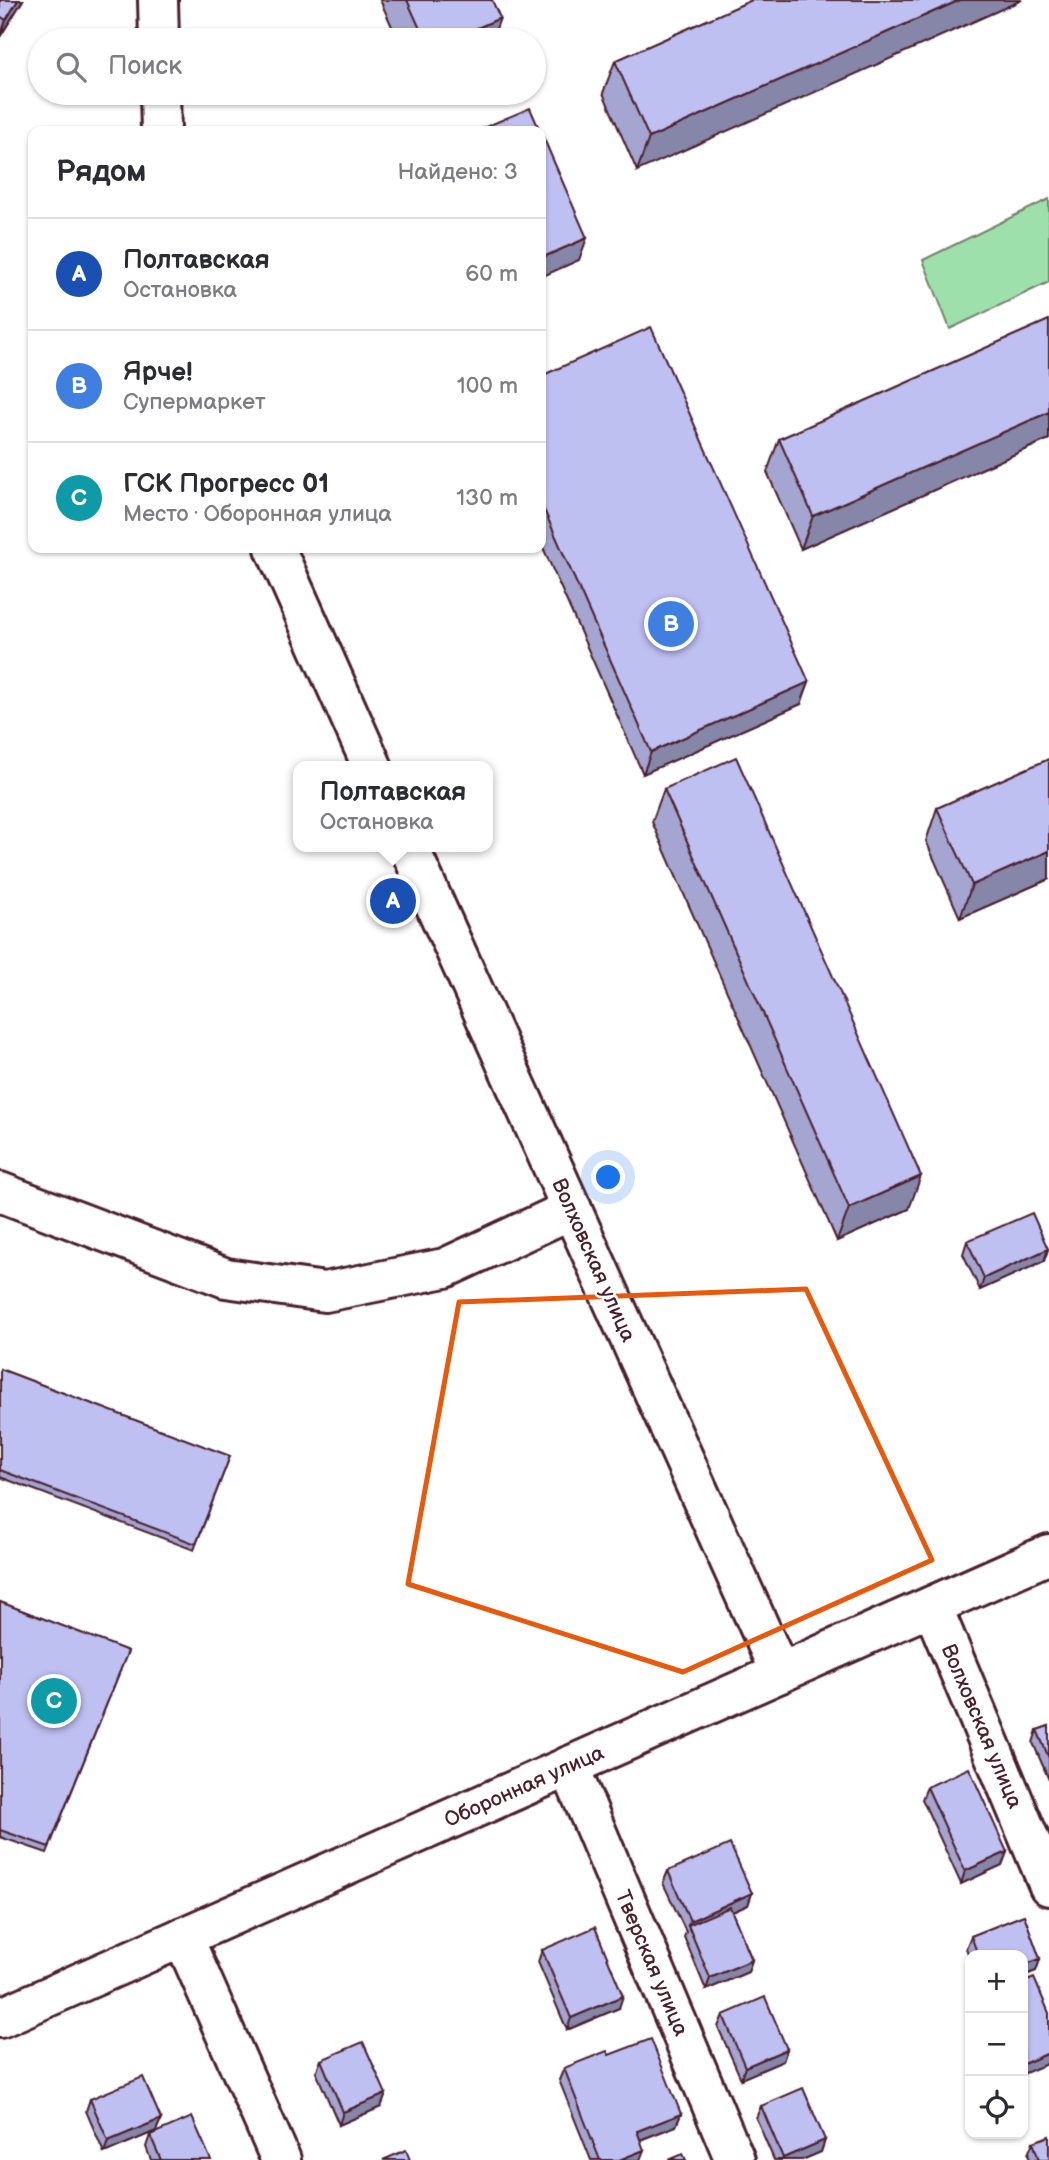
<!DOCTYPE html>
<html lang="ru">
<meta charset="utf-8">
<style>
body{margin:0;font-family:"Balsamiq Sans",sans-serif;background:#f2f2f3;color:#2b2b33}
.controls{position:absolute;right:21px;bottom:21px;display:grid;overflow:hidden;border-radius:14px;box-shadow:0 2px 5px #0004}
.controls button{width:63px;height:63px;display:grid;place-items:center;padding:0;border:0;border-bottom:2px solid #e1e1e2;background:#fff;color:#2b2b33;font:35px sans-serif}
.you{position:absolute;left:609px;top:1178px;width:24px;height:24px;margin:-18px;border:5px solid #fff;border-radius:50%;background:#1a73e8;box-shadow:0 0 0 10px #1a73e833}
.badge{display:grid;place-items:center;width:46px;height:46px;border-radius:50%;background:#d93025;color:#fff;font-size:23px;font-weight:700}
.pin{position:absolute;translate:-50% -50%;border:4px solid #fff;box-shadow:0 2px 7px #0006}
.popup{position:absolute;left:293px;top:761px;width:200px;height:91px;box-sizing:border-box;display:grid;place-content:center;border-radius:14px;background:#fff;filter:drop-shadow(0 2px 5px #0005);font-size:23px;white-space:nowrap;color:#7c7c81}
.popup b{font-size:26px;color:#2b2b33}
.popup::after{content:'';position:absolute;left:50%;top:100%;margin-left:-14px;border:14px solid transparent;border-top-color:#fff}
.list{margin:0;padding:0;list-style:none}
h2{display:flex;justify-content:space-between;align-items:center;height:91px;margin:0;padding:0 28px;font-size:30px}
h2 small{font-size:23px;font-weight:400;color:#7c7c81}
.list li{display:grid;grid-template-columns:46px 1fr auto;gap:21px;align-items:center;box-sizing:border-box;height:112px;padding:0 28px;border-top:2px solid #e1e1e2}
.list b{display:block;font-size:26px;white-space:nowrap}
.list p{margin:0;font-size:23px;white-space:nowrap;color:#7c7c81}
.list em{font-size:23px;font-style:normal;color:#7c7c81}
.icon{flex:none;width:38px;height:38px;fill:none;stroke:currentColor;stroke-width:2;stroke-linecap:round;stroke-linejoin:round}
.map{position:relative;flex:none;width:1049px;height:2160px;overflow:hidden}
.search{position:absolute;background:#fff;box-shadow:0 2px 5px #0004;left:28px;top:28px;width:518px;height:77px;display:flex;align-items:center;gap:18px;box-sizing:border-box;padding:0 24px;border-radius:38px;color:#7c7c81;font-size:26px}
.panel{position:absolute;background:#fff;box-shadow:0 2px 5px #0004;left:28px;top:126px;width:518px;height:427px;border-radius:14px}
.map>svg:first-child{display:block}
.green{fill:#9ee0ab;stroke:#74806b;stroke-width:2}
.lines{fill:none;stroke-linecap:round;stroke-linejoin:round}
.street-casing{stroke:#4a1f2b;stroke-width:44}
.secondary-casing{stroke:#4a1f2b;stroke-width:44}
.street{stroke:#fff;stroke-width:38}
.secondary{stroke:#fff;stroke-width:38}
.wall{fill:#a4a5d0;stroke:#4a1f2b;stroke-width:2}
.shaded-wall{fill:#8686a9;stroke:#4a1f2b;stroke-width:2}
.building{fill:#bfc0f2;stroke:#4a1f2b;stroke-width:2}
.marked{fill:none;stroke:#e8590c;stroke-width:5;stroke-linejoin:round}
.labels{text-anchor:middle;stroke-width:5;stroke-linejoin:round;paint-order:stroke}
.street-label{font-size:21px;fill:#4a1f2b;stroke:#fff}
</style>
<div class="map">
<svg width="1049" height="2160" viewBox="0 0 1049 2160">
<rect width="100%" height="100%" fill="#fff"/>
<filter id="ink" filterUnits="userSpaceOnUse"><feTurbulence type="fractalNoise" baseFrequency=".0143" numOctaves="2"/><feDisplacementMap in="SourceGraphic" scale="14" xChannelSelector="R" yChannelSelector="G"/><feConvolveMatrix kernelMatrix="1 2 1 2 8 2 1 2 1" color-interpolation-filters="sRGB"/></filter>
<g filter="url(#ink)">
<polygon class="green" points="1049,199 1049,282 950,329 923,260"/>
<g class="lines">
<g class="street-casing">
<g id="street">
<polyline points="932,1606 1049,1886"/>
<polyline points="569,1766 735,2160"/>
<polyline points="183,1937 281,2160"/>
</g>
</g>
<g class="secondary-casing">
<g id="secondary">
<polyline points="158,0 159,40"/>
<polyline points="160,93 161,131"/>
<polyline points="275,548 372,766"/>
<polyline points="409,847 780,1673"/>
<polyline points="0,1192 226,1278 325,1292 445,1268 572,1209"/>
<polyline points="0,2018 1049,1554"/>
</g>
</g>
<use href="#street" class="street"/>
<use href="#secondary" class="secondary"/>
</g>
<g class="wall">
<polygon points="0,0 23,0 0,37"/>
<polygon points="380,0 492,0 492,40 398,40"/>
<polygon points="752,0 637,171 603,93 615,61"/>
<polygon points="1049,320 1049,439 801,549 767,472 779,439"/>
<polygon points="541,376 801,704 643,774 541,543"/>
<polygon points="1049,759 1049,879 960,918 926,841 937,808"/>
<polygon points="664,789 909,1209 837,1241 652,822"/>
<polygon points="967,1241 1048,1249 1044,1261 980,1290 963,1254"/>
<polygon points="0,1369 230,1456 194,1550 0,1477"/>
<polygon points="0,1602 128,1651 47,1853 0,1837"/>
<polygon points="1049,1726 1049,1780 1033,1743 1037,1730"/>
<polygon points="927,1787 1007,1852 1002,1865 961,1884 922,1799"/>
<polygon points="668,1871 752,1893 748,1905 732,1912 752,1960 748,1972 706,1990 684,1937 686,1932 663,1883"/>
<polygon points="1024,1915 1040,1959 1036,1971 1023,1976 1023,1955 970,1955 970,1959 966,1948 971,1936"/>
<polygon points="542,1950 619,2008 567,2030 538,1962"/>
<polygon points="723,2015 787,2049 783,2061 741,2079 718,2027"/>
<polygon points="609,2055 681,2114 676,2126 640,2140 640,2160 591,2160 559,2080 564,2068"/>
<polygon points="321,2060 386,2094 381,2107 339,2125 316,2072"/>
<polygon points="90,2099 161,2119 156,2131 104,2153 86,2111"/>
<polygon points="761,2106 825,2140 821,2152 802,2160 774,2160 756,2118"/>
<polygon points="150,2135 211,2160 151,2160 146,2147"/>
<polygon points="1033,2142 1049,2160 1030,2160 1028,2154"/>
</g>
<g class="shaded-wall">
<polygon points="18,0 23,0 0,37 6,20"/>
<polygon points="960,0 1022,0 637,171 649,138"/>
<polygon points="500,18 492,40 450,40"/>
<polygon points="587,238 579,260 541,277 541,258"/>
<polygon points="1049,412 1049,439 801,549 813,516"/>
<polygon points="809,682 801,704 643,774 651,752"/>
<polygon points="1049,851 1049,879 960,918 972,885"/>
<polygon points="921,1176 909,1209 837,1241 849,1208"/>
<polygon points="1048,1249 1044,1261 980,1290 984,1278"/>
<polygon points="1007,1852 1002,1865 961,1884 965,1871"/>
<polygon points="752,1893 748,1905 690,1931 688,1926 690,1921"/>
<polygon points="1040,1959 1036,1971 1023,1976 1023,1965"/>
<polygon points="752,1960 748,1972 706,1990 710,1978"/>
<polygon points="623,1996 619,2008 567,2030 571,2018"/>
<polygon points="787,2049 783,2061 741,2079 745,2067"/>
<polygon points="1049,2053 1049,2063 1023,2074 1023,2064"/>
<polygon points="386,2094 381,2107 339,2125 343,2112"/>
<polygon points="681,2114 676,2126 632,2143 637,2131"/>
<polygon points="161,2119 156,2131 104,2153 108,2141"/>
<polygon points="825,2140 821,2152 802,2160 782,2160 783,2158"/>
<polygon points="644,2150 640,2160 619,2160"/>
</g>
<g class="building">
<polygon points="0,0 18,0 6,20 0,16"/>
<polygon points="407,0 492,0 500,18 450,40 425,40"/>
<polygon points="752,0 960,0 649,138 615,61"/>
<polygon points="530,108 540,131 476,131"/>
<polygon points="541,132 587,238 541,258"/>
<polygon points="1049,320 1049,412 813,516 779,439"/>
<polygon points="651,327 809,682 651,752 541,503 541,376"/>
<polygon points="736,757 921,1176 849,1208 664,789"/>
<polygon points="1049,759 1049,851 972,885 937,808"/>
<polygon points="1032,1213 1048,1249 984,1278 967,1241"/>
<polygon points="0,1369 230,1456 196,1544 0,1470"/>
<polygon points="0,1602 128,1651 49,1847 0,1830"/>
<polygon points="1049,1726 1049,1758 1037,1730"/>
<polygon points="969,1768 1007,1852 965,1871 927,1787"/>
<polygon points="730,1844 752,1893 690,1921 668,1871"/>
<polygon points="730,1907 752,1960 710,1978 688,1925"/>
<polygon points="1024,1915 1040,1959 1023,1965 1023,1955 978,1955 971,1936"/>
<polygon points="595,1927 623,1996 571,2018 542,1950"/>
<polygon points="1034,1978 1049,2013 1049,2053 1023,2064 1023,1983"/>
<polygon points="765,1997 787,2049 745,2067 723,2015"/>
<polygon points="651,2039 681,2114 637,2131 644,2150 619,2160 600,2160 564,2068 607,2051 609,2055"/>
<polygon points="363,2042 386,2094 343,2112 321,2060"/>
<polygon points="143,2077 161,2119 108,2141 90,2099"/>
<polygon points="803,2088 825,2140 783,2158 761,2106"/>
<polygon points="192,2117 211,2160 161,2160 150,2135"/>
<polygon points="1049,2136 1049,2160 1039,2160 1033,2142"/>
<polygon points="406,2150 410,2160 383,2160"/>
<polygon points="683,2154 686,2160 669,2160"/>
</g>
</g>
<path class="marked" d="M806,1289L932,1560L683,1672L408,1584L459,1302Z"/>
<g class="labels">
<g class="street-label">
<text transform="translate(594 1260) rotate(66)" y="7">Волховская улица</text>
<text transform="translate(982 1726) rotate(67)" y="7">Волховская улица</text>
<text transform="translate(524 1786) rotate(-24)" y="7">Оборонная улица</text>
<text transform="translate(652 1963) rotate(67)" y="7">Тверская улица</text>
</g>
</g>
</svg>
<div class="controls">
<button>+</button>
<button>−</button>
<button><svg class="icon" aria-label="locate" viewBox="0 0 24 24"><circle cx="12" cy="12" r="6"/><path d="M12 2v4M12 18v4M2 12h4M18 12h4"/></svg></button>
</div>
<div class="you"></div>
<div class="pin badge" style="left:393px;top:901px;background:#1a4fb4">A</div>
<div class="popup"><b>Полтавская</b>Остановка</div>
<div class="pin badge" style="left:671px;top:624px;background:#3f7fe0">B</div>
<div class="pin badge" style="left:54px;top:1701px;background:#0f9aa8">C</div>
<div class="search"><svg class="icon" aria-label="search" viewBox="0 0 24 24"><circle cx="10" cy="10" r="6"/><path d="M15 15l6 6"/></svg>Поиск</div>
<section class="panel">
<h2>Рядом<small>Найдено: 3</small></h2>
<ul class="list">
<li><span class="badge" style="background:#1a4fb4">A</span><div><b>Полтавская</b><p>Остановка</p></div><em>60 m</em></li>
<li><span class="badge" style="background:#3f7fe0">B</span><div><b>Ярче!</b><p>Супермаркет</p></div><em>100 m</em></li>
<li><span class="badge" style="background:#0f9aa8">C</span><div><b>ГСК Прогресс 01</b><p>Место · Оборонная улица</p></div><em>130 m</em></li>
</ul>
</section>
</div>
